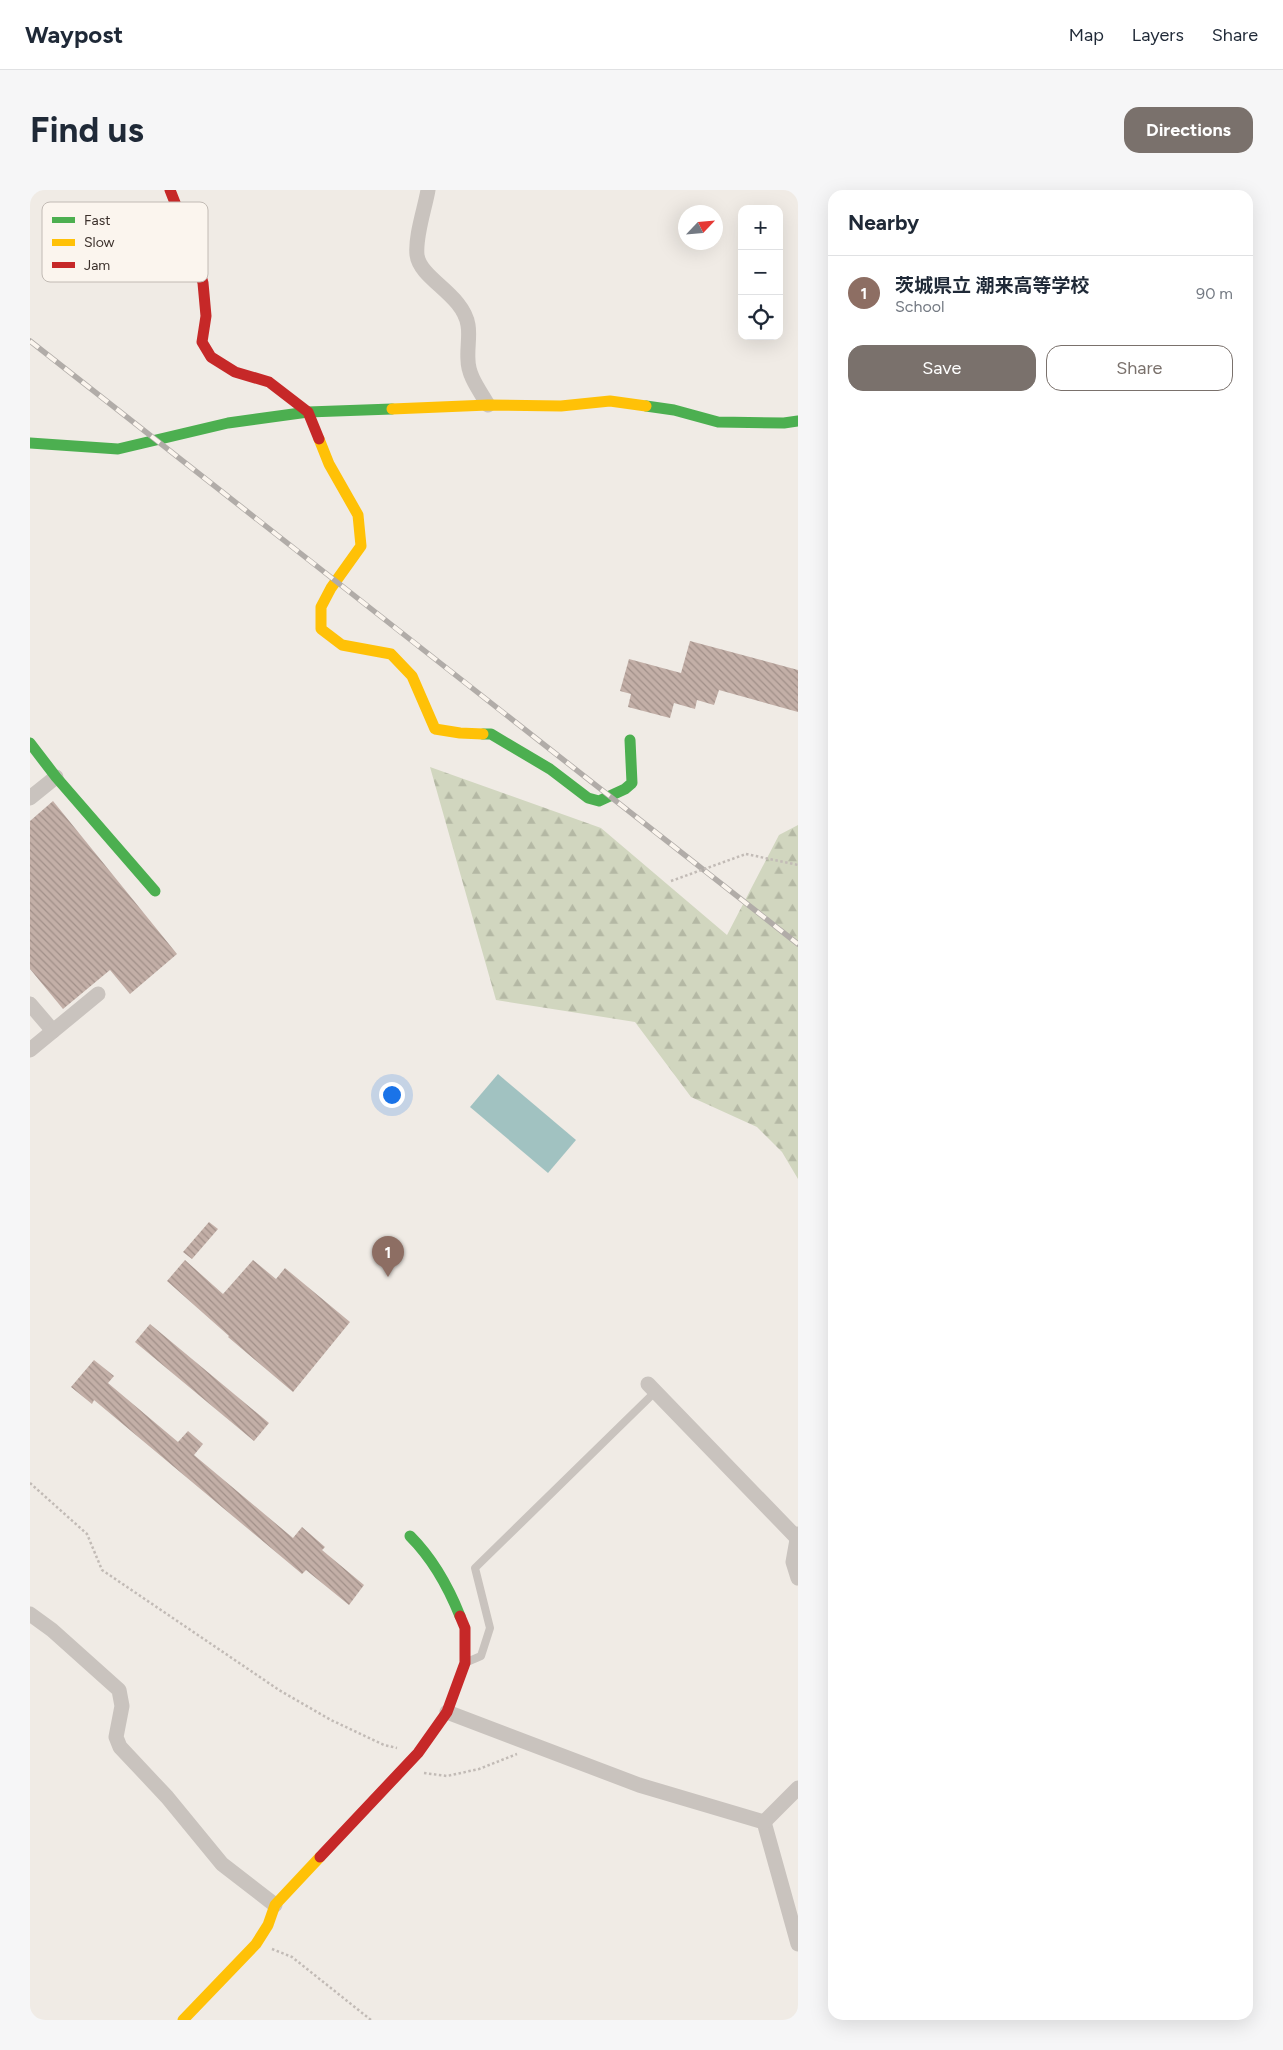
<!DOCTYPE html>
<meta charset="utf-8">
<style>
body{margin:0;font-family:Figtree,"Noto Sans JP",sans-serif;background:#f6f6f7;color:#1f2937}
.controls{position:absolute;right:15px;top:15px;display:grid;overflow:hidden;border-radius:10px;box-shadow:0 5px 20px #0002}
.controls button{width:45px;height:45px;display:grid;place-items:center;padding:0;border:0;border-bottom:1px solid #e0e1e3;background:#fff;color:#1f2937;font:25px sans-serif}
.compass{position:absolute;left:648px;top:15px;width:45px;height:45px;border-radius:50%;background:#fff;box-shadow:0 5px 20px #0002;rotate:64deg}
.you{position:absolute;left:361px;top:904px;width:18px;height:18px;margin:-12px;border:4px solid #fff;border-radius:50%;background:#1a73e8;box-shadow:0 0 0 8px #1a73e833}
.badge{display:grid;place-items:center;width:32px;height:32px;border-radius:50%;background:#7a716c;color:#fff;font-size:16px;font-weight:700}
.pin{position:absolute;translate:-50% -41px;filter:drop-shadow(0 1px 2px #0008)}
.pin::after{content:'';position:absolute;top:26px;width:18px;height:15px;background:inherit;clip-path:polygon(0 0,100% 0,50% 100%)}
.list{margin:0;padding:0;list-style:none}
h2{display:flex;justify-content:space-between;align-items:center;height:65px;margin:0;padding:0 20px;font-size:21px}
h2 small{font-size:16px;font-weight:400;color:#747a83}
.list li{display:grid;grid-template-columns:32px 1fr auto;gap:15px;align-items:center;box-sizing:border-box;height:75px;padding:0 20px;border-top:1px solid #e0e1e3}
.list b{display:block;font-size:19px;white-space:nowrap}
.list p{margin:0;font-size:16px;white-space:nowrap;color:#747a83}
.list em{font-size:16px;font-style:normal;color:#747a83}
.actions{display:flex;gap:10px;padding:15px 20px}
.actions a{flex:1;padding:11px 0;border:1px solid #7a716c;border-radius:15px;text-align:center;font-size:18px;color:#7a716c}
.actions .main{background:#7a716c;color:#fff}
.icon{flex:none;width:28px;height:28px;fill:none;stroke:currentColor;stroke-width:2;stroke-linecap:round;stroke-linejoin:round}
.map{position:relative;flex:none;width:768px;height:1830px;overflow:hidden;border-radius:15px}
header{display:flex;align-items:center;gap:30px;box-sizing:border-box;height:70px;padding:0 25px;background:#fff;border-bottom:1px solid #e0e1e3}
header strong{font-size:24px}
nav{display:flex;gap:28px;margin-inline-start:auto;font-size:18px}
.intro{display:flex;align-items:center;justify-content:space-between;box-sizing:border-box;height:120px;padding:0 30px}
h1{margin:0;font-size:35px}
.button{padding:12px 22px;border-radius:15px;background:#7a716c;color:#fff;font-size:18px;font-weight:700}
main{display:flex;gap:30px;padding:0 30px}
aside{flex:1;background:#fff;border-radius:15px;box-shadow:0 5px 20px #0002}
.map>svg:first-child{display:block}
.forest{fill:url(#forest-firs)}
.water{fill:#a1c2c1}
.building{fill:url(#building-back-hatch)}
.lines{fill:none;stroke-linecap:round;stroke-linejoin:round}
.path{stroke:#c2bbb6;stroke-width:2.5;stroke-dasharray:2.5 2.5;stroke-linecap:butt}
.lane{stroke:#c9c3be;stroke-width:8}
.street{stroke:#c9c3be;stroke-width:15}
.fast{stroke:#4caf50;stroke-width:11}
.slow{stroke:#ffc107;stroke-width:11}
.jam{stroke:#c62828;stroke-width:11}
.rail-casing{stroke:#b1aca8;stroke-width:5.5}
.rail{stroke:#fbf5ee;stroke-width:4;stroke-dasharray:11;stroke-linecap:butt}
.path-bridge{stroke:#c2bbb6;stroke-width:2.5;stroke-dasharray:2.5 2.5;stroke-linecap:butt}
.key{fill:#fbf5ee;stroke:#c1bab4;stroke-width:1}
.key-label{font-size:14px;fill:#3b302b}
</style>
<header>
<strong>Waypost</strong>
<nav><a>Map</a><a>Layers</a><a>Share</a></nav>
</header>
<div class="intro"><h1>Find us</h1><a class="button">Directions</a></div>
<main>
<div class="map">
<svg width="768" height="1830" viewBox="0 0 768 1830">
<defs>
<pattern id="forest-firs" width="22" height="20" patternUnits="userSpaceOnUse" patternTransform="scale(1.25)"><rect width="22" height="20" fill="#d1d6bf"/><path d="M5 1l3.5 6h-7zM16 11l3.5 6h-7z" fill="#b4b8a4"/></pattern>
<pattern id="building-back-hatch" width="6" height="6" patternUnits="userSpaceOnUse" patternTransform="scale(1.25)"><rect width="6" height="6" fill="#c3afa7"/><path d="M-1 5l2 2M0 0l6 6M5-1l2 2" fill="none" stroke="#a08f88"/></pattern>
</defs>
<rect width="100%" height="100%" fill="#f0ebe5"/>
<polygon class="forest" points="400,577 571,638 697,745 749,645 768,635 768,989 752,962 727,937 661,907 605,832 466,810"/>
<polygon class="water" points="468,884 546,950 518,983 440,917"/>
<g class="building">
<polygon points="660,451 768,480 768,522 689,500 684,515 667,510 665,519 644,513 640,528 598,517 601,504 590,501 599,469 651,483"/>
<polygon points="23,611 147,764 100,804 80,780 33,819 0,779 0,631"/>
<polygon points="179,1032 188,1039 162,1069 153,1062"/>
<polygon points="155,1070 193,1104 223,1070 246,1089 255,1078 320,1132 263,1202 198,1147 199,1146 137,1091"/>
<polygon points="120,1134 239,1233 224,1251 105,1152"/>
<polygon points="64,1170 84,1186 78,1193 148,1252 158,1241 173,1254 164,1265 263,1348 272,1337 295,1357 292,1360 334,1395 319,1415 276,1380 272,1384 64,1210 62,1214 41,1197"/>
</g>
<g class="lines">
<g class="path">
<polyline points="716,664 768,675"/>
<polyline points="0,1293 57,1344 72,1380 249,1500 301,1530 354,1555 367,1558"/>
<polyline points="394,1583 417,1586 449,1579 487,1564"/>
<polyline points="242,1759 262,1767 341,1830"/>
</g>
<polyline class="lane" points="437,1472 451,1466 460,1438 445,1378 625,1202"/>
<g class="street">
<path d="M398,0C395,18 385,46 387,65C390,89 433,104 438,135C440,146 437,158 438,170C438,186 450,201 458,215"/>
<polyline points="0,608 26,587"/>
<polyline points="0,814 23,841"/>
<polyline points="0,860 68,804"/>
<polyline points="618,1194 766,1347"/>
<polyline points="768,1344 763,1372 768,1388"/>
<polyline points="0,1424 22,1440 89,1500 92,1516 86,1547 90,1557 137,1607 192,1674 245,1715"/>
<polyline points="417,1522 609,1595 734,1632 768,1754"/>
<polyline points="734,1632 768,1598"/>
</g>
<g class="fast">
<polyline points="616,216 644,220 688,232 754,233 768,231"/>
<polyline points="0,253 88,259 198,233 278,222 362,219"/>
<polyline points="453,544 461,544 520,579 558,608 569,611 595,599 602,593 600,550"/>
<polyline points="0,553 26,587 125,701"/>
<path d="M380,1346C403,1369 418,1396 430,1426"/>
</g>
<g class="slow">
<polyline points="362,219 458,215 531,216 580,211 616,216"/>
<polyline points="289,249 299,274 328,325 331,356 301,398 291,417 291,439 312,455 361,464 382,486 405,539 430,543 453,544"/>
<polyline points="153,1830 226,1754 238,1735 245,1715 290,1667"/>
</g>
<g class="jam">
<polyline points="140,0 164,61 173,93 176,126 172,152 181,167 205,182 239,192 278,222 289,249"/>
<polyline points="290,1667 388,1563 417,1522 435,1473 435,1438 430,1426"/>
</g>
<g class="rail-casing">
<polyline id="rail" points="0,151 768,754"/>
</g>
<use href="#rail" class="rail"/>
<polyline class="path-bridge" points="641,691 716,664"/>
</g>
<rect x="12" y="12" width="166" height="80" rx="8" class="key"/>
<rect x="22" y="27" width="23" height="6" fill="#4caf50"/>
<rect x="22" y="49" width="23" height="7" fill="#ffc107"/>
<rect x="22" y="72" width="23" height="6" fill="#c62828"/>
<g class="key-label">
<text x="54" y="35">Fast</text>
<text x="54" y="57">Slow</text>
<text x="54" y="80">Jam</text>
</g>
</svg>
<div class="controls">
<button>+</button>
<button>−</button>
<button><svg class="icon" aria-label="locate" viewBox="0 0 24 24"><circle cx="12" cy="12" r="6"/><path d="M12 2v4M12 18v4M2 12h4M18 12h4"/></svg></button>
</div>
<svg class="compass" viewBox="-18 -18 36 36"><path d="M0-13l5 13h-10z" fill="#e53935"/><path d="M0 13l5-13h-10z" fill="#747a83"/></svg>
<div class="you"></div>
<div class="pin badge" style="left:358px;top:1087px;background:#8d6e63">1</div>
</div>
<aside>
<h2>Nearby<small></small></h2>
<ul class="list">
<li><span class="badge" style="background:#8d6e63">1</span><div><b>茨城県立 潮来高等学校</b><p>School</p></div><em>90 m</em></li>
</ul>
<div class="actions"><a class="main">Save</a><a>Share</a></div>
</aside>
</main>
